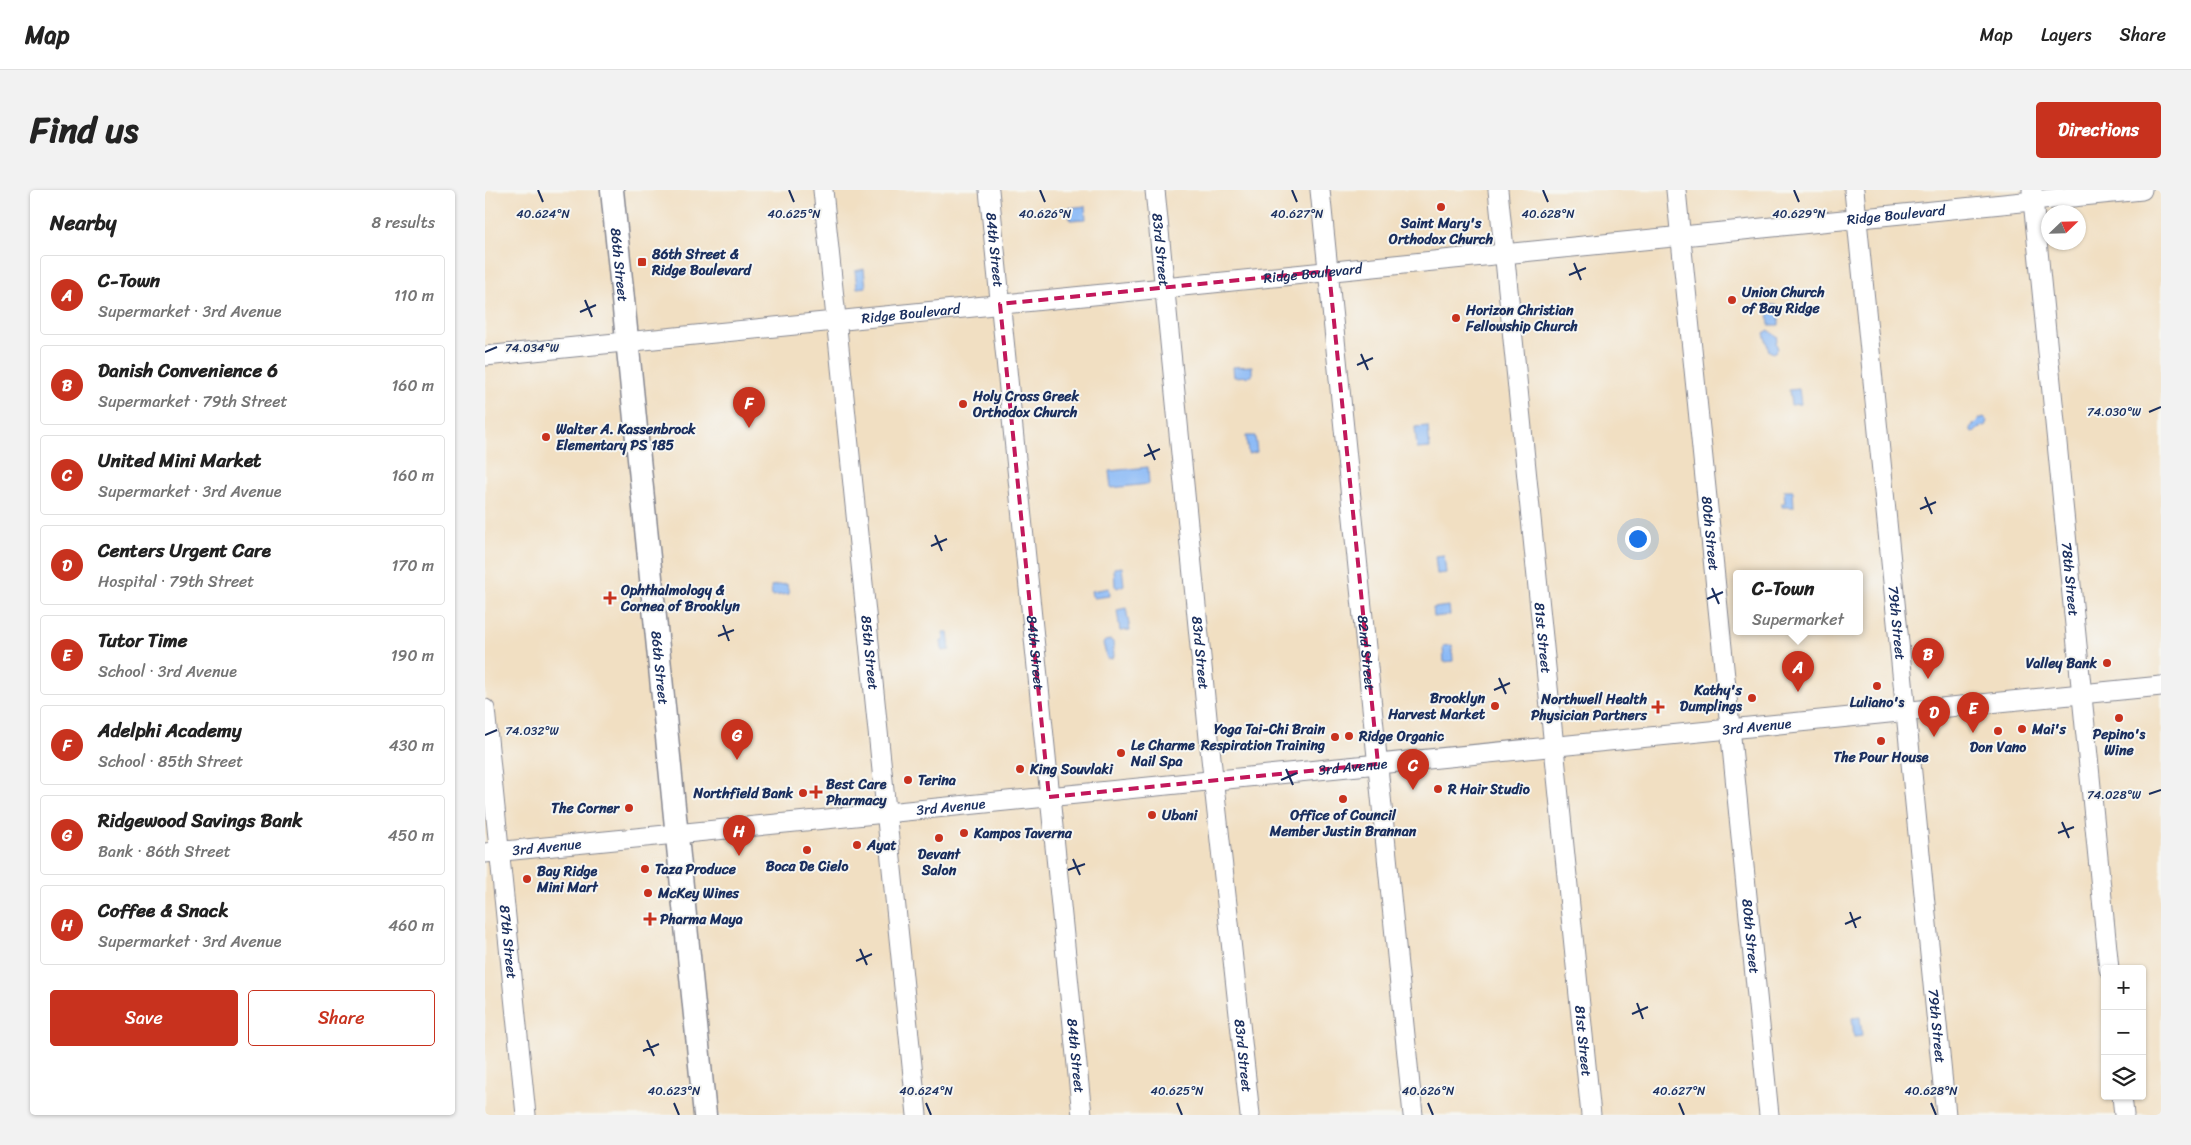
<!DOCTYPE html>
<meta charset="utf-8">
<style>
body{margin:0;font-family:Sriracha,sans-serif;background:#f2f2f2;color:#222}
.controls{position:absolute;right:15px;bottom:15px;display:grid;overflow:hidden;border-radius:5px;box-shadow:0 1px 4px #0004}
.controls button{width:45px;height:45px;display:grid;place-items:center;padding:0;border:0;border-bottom:1px solid #e0e0e0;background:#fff;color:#222;font:25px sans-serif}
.compass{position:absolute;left:1556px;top:15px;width:45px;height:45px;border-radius:50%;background:#fff;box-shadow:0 1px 4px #0004;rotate:67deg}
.you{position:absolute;left:1152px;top:348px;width:18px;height:18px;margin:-12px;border:4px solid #fff;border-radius:50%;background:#1a73e8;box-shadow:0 0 0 8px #1a73e833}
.badge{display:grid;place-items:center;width:32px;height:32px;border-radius:50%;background:#c8321e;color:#fff;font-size:16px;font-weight:700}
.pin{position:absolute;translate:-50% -41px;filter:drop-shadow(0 1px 2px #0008)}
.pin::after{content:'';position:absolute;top:26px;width:18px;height:15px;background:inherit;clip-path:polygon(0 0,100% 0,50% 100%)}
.popup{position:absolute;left:1248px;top:380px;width:130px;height:65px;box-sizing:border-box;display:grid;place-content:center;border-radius:5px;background:#fff;filter:drop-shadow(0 1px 4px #0005);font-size:16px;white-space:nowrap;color:#767676}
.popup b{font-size:19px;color:#222}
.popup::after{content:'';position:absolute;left:50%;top:100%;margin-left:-10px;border:10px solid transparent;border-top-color:#fff}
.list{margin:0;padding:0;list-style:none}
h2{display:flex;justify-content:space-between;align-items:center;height:65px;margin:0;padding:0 20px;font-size:21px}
h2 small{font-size:16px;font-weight:400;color:#767676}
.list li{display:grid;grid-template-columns:32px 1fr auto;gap:15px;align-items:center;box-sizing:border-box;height:80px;margin:0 10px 10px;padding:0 10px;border:1px solid #e0e0e0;border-radius:5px}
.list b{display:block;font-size:19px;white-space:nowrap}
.list p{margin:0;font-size:16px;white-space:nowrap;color:#767676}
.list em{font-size:16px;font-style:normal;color:#767676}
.actions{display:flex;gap:10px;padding:15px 20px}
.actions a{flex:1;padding:11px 0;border:1px solid #c8321e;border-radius:5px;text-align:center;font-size:18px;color:#c8321e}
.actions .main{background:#c8321e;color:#fff}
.icon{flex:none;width:28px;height:28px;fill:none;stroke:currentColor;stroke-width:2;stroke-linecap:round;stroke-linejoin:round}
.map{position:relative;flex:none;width:1676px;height:925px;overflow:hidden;border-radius:5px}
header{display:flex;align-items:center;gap:30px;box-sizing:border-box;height:70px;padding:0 25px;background:#fff;border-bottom:1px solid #e0e0e0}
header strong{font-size:24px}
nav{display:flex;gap:28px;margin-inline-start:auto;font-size:18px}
.intro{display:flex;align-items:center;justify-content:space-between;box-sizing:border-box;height:120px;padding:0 30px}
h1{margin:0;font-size:35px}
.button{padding:12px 22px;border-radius:5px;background:#c8321e;color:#fff;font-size:18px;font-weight:700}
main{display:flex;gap:30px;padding:0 30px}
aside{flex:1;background:#fff;border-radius:5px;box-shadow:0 1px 4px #0004}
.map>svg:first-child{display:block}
.water{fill:#8bbaf6;stroke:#5374aa}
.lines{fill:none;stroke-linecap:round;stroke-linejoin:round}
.minor-casing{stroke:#868790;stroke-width:21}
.major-casing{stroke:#868790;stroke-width:25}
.minor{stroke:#fff;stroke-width:19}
.major{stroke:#fff;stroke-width:22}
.marked{fill:none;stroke:#c2185b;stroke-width:4;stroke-dasharray:10 6;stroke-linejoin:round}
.ticks{fill:none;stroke:#1b2f5e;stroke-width:2}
.poi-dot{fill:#c8321e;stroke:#f6f6f2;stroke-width:2}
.labels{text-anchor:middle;stroke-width:4;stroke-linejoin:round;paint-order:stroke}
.street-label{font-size:14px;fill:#1b2f5e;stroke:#f6f6f2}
.poi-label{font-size:14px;font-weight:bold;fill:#1b2f5e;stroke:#f6f6f2;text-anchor:start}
.ticks-label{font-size:12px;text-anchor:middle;fill:#1b2f5e;stroke:#f6f6f2;stroke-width:4;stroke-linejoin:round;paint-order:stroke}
</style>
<header>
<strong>Map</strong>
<nav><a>Map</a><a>Layers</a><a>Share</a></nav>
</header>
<div class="intro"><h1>Find us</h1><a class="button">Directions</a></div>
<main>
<aside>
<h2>Nearby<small>8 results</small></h2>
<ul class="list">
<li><span class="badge">A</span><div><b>C-Town</b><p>Supermarket · 3rd Avenue</p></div><em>110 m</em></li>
<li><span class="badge">B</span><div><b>Danish Convenience 6</b><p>Supermarket · 79th Street</p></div><em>160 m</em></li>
<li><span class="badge">C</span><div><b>United Mini Market</b><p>Supermarket · 3rd Avenue</p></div><em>160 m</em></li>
<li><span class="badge">D</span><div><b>Centers Urgent Care</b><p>Hospital · 79th Street</p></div><em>170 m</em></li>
<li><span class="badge">E</span><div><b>Tutor Time</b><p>School · 3rd Avenue</p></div><em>190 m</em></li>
<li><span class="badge">F</span><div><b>Adelphi Academy</b><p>School · 85th Street</p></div><em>430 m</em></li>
<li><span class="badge">G</span><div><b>Ridgewood Savings Bank</b><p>Bank · 86th Street</p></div><em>450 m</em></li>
<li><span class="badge">H</span><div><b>Coffee &amp; Snack</b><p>Supermarket · 3rd Avenue</p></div><em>460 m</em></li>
</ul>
<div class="actions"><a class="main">Save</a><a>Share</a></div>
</aside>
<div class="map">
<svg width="1676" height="925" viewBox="0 0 1676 925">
<rect width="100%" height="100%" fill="#f6f6f2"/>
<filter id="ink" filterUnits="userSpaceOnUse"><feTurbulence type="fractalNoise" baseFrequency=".02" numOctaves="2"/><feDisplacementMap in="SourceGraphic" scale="10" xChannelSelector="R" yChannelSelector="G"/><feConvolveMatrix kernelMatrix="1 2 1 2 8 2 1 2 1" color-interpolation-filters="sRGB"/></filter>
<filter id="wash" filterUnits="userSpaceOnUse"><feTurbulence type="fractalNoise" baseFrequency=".0096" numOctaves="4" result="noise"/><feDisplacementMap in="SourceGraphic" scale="20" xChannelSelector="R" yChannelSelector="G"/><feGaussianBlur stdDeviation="1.12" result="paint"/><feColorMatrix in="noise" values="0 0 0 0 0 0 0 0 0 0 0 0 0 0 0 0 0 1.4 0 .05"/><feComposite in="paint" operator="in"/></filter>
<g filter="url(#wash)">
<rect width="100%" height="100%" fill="#f1dfc2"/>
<g class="water">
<polygon points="600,16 601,29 585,30 584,18"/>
<polygon points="379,79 381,97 372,98 370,81"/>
<polygon points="1285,115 1291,115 1294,118 1294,135 1284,135 1283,119"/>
<polygon points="1284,140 1293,148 1291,153 1293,159 1289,163 1284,161 1279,143"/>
<polygon points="767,176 767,186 749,187 748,177"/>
<polygon points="1314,199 1316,214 1306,215 1304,200"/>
<polygon points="1499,227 1503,231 1501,236 1495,237 1489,243 1486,242 1486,237 1494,229"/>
<polygon points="943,236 945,258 932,259 930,237"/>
<polygon points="761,246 770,246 772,262 763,264"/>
<polygon points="663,277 664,294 626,298 624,281"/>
<polygon points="1299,300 1308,300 1309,317 1297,317 1297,313 1300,313"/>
<polygon points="959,365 961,383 952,384 950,366"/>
<polygon points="637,377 639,395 632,398 630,396 629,378"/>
<polygon points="302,394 304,404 287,406 286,396"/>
<polygon points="624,398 625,406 609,408 607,406 606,401"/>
<polygon points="964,416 965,425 949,427 948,418"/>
<polygon points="641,418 645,440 635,441 632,420"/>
<polygon points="458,442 463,442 465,460 457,461 456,451 459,451"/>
<polygon points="626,450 628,452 629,466 627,468 622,469 618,453 620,451"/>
<polygon points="967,455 968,471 959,472 958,456"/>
<polygon points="1375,827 1377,846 1369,847 1367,828"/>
</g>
</g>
<g filter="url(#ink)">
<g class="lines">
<g class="minor-casing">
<g id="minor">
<path id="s1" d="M338,0L432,925"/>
<path id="s2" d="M504,0L597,925"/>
<path id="s3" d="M670,0L726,568L765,925"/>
<path id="s4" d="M835,0L928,925"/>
<path id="s5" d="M1013,0L1106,925"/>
<path id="s6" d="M1191,0L1284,925"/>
<path id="s7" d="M1369,0L1461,925"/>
<path id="s8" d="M1547,0L1624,779"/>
<path id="s9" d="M0,166L1657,0"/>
<path id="s10" d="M0,519L41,925"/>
<path id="s11" d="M0,663L1676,496"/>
<polyline points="1637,906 1639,925"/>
</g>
</g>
<g class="major-casing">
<g id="major">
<path id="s12" d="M127,0L220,925"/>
</g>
</g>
<use href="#minor" class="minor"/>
<use href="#major" class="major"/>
</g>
</g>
<path class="marked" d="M844,81L893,574L564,607L515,114Z"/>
<path class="ticks" d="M53,0L58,12M304,0L309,12M555,0L560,12M807,0L812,12M1058,0L1063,12M1309,0L1314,12M1089,73L1096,90M1084,85L1101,78M100,110L107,127M95,122L111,115M0,162L12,157M876,164L883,180M872,175L888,168M1664,222L1676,217M663,254L670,270M659,266L675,259M1440,307L1447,324M1435,319L1451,312M450,345L457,361M446,356L462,349M1227,398L1234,414M1222,409L1238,402M238,435L244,451M233,446L249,440M1014,488L1021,504M1009,500L1025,493M0,545L12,540M801,579L808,595M796,590L812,583M1664,604L1676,600M1577,632L1584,648M1573,643L1589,637M588,669L595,685M583,680L600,674M1365,722L1371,738M1360,734L1376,727M375,759L382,775M371,771L387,764M1152,813L1158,829M1147,824L1163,817M162,850L169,866M158,861L174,854M189,913L194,925M441,913L446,925M692,913L697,925M943,913L948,925M1194,913L1199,925M1446,913L1451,925"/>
<g class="poi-dot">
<circle cx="956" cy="17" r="5"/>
<rect x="152" y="67" width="10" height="10" rx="2.5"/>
<circle cx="1247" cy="110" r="5"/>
<circle cx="971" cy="128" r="5"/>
<circle cx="478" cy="214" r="5"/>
<circle cx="61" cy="247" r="5"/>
<path d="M122.5 400.5h5v5h5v5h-5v5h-5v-5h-5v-5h5z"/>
<circle cx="1622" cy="473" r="5"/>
<circle cx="1392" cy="496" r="5"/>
<circle cx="1267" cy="508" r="5"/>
<circle cx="1010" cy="516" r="5"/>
<path d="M1170.5 509.5h5v5h5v5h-5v5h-5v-5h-5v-5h5z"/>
<circle cx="1634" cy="528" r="5"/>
<circle cx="1537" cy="539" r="5"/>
<circle cx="1513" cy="541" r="5"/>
<circle cx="864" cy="546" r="5"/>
<circle cx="850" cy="547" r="5"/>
<circle cx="1396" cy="551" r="5"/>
<circle cx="636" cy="563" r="5"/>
<circle cx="535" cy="579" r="5"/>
<circle cx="423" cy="590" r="5"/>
<circle cx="953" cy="599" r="5"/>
<path d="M328.5 594.5h5v5h5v5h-5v5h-5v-5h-5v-5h5z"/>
<circle cx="318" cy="603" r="5"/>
<circle cx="858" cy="609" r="5"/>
<circle cx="144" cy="618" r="5"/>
<circle cx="667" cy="625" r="5"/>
<circle cx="479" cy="643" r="5"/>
<circle cx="454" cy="648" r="5"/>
<circle cx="372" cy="655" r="5"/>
<circle cx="322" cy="660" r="5"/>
<circle cx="160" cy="679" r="5"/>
<circle cx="42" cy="689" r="5"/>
<circle cx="163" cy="703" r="5"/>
<path d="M162.5 721.5h5v5h5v5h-5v5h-5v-5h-5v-5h5z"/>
</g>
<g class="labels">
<g class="street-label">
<text dy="5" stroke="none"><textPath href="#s9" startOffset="1418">Ridge Boulevard</textPath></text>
<text dy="5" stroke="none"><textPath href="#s2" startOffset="60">84th Street</textPath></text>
<text dy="5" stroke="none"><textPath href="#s3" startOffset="60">83rd Street</textPath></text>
<text dy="5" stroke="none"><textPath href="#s12" startOffset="75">86th Street</textPath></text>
<text dy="5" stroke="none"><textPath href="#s9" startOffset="832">Ridge Boulevard</textPath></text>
<text dy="5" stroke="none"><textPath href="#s9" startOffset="428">Ridge Boulevard</textPath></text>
<text dy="5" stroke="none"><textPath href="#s6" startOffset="345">80th Street</textPath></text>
<text dy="5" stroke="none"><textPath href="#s8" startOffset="391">78th Street</textPath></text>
<text dy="5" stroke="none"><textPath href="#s7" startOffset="435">79th Street</textPath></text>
<text dy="5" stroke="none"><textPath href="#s5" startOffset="450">81st Street</textPath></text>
<text dy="5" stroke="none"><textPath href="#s4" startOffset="465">82nd Street</textPath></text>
<text dy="5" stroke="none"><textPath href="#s1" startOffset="465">85th Street</textPath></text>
<text dy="5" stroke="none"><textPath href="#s2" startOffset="465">84th Street</textPath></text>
<text dy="5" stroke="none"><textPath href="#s3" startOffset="465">83rd Street</textPath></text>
<text dy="5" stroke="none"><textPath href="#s12" startOffset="480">86th Street</textPath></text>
<text dy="5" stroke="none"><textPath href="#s11" startOffset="1278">3rd Avenue</textPath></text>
<text dy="5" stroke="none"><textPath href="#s11" startOffset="872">3rd Avenue</textPath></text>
<text dy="5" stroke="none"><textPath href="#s11" startOffset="468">3rd Avenue</textPath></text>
<text dy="5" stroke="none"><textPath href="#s11" startOffset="62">3rd Avenue</textPath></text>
<text dy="5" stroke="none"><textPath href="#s6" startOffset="750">80th Street</textPath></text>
<text dy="5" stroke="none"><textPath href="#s10" startOffset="234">87th Street</textPath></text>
<text dy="5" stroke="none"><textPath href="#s7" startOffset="840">79th Street</textPath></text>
<text dy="5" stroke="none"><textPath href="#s5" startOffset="855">81st Street</textPath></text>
<text dy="5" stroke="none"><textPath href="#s2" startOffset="870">84th Street</textPath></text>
<text dy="5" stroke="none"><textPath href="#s3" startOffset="870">83rd Street</textPath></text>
</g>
<g class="poi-label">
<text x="956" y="38" text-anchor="middle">Saint Mary's<tspan x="956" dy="16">Orthodox Church</tspan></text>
<text x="167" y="69">86th Street &amp;<tspan x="167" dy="16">Ridge Boulevard</tspan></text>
<text x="1257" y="107">Union Church<tspan x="1257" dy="16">of Bay Ridge</tspan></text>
<text x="981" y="125">Horizon Christian<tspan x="981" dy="16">Fellowship Church</tspan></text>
<text x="488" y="211">Holy Cross Greek<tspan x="488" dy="16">Orthodox Church</tspan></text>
<text x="71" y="244">Walter A. Kassenbrock<tspan x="71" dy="16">Elementary PS 185</tspan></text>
<text x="136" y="405">Ophthalmology &amp;<tspan x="136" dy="16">Cornea of Brooklyn</tspan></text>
<text x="1612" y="478" text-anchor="end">Valley Bank</text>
<text x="1257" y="505" text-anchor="end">Kathy's<tspan x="1257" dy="16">Dumplings</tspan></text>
<text x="1000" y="513" text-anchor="end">Brooklyn<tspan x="1000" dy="16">Harvest Market</tspan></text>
<text x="1162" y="514" text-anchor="end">Northwell Health<tspan x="1162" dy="16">Physician Partners</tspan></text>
<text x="1392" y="517" text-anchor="middle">Luliano's</text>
<text x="840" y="544" text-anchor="end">Yoga Tai-Chi Brain<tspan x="840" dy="16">Respiration Training</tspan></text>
<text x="1547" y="544">Mai's</text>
<text x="1634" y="549" text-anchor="middle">Pepino's<tspan x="1634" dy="16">Wine</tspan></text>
<text x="874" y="551">Ridge Organic</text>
<text x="646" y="560">Le Charme<tspan x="646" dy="16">Nail Spa</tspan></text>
<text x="1513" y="562" text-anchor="middle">Don Vano</text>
<text x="1396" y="572" text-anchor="middle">The Pour House</text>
<text x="545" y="584">King Souvlaki</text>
<text x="433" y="595">Terina</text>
<text x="341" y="599">Best Care<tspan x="341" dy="16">Pharmacy</tspan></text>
<text x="963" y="604">R Hair Studio</text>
<text x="308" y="608" text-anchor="end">Northfield Bank</text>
<text x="134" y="623" text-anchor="end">The Corner</text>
<text x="677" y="630">Ubani</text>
<text x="858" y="630" text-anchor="middle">Office of Council<tspan x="858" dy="16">Member Justin Brannan</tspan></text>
<text x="489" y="648">Kampos Taverna</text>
<text x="382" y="660">Ayat</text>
<text x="454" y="669" text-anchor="middle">Devant<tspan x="454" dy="16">Salon</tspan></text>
<text x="322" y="681" text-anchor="middle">Boca De Cielo</text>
<text x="170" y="684">Taza Produce</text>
<text x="52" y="686">Bay Ridge<tspan x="52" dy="16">Mini Mart</tspan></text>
<text x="173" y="708">McKey Wines</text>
<text x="175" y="734">Pharma Maya</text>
</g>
</g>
<g class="ticks-label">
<text x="58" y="28">40.624°N</text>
<text x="309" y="28">40.625°N</text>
<text x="1063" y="28">40.628°N</text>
<text x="560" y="28">40.626°N</text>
<text x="812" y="28">40.627°N</text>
<text x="1314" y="28">40.629°N</text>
<text x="47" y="162">74.034°W</text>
<text x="1629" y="226">74.030°W</text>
<text x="47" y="545">74.032°W</text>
<text x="1629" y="609">74.028°W</text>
<text x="189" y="905">40.623°N</text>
<text x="441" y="905">40.624°N</text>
<text x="692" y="905">40.625°N</text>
<text x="943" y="905">40.626°N</text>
<text x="1194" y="905">40.627°N</text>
<text x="1446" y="905">40.628°N</text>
</g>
</svg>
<div class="controls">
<button>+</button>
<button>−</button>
<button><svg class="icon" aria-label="layers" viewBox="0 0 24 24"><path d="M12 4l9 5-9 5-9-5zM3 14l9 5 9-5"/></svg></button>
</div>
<svg class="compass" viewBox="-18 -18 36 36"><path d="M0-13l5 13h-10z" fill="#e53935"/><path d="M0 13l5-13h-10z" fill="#767676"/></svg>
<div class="you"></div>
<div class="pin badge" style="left:1313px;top:502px">A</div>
<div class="popup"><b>C-Town</b>Supermarket</div>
<div class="pin badge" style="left:1443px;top:489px">B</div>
<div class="pin badge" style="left:928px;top:600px">C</div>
<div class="pin badge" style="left:1449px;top:547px">D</div>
<div class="pin badge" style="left:1488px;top:543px">E</div>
<div class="pin badge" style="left:264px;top:238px">F</div>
<div class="pin badge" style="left:252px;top:570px">G</div>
<div class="pin badge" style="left:254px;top:666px">H</div>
</div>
</main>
